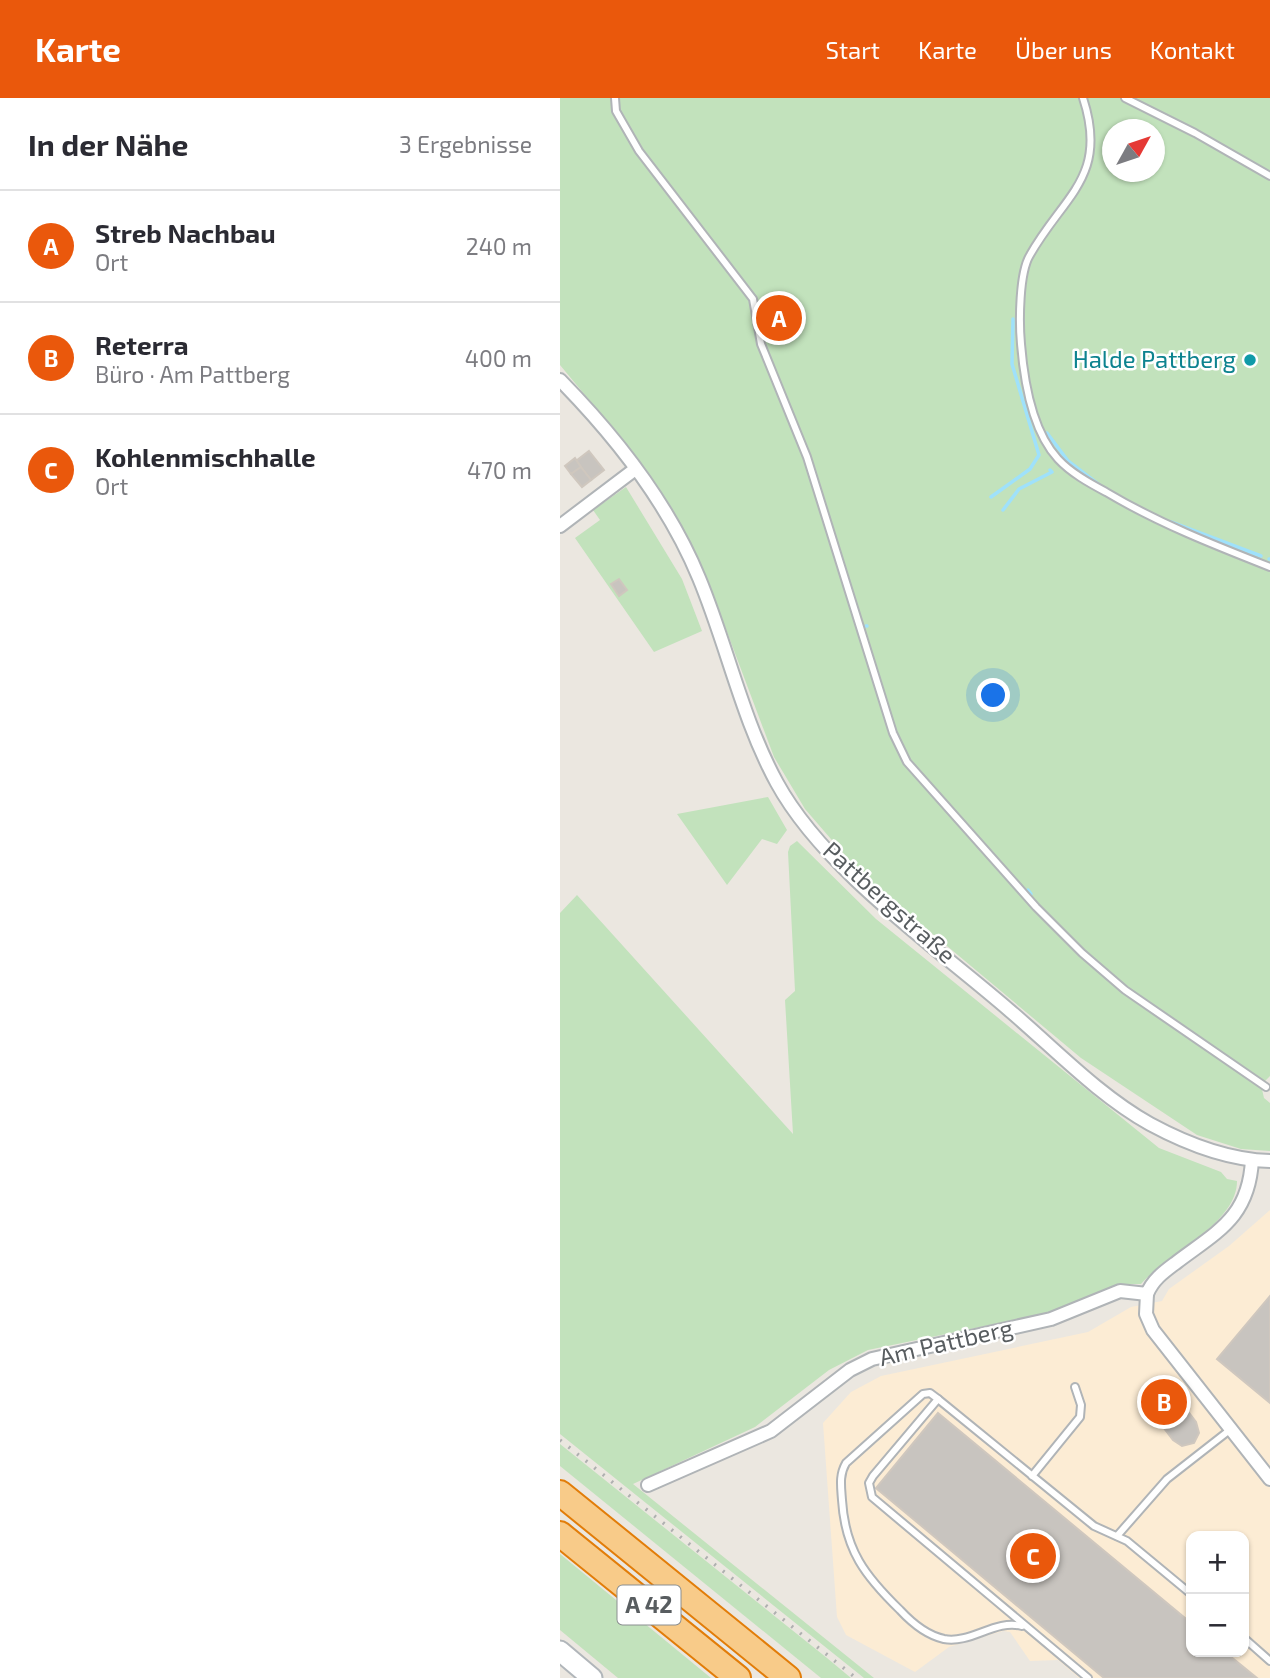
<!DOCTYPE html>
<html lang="de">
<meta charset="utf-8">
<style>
body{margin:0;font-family:"Exo 2",sans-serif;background:#f2f2f3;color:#2b2b33}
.controls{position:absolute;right:21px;bottom:21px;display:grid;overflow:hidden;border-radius:14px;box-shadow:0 2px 5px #0004}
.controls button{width:63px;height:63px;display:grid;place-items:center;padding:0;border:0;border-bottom:2px solid #e1e1e2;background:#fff;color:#2b2b33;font:35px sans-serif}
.compass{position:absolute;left:542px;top:21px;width:63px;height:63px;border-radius:50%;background:#fff;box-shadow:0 2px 5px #0004;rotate:50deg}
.you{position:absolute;left:434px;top:598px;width:24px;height:24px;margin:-18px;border:5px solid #fff;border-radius:50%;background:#1a73e8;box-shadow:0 0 0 10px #1a73e833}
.badge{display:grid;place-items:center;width:46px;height:46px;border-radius:50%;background:#ea580c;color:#fff;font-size:23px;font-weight:700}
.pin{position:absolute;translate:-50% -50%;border:4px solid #fff;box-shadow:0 2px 7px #0006}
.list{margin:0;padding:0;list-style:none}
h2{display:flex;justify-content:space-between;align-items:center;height:91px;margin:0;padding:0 28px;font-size:30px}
h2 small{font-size:23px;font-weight:400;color:#7c7c81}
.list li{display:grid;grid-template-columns:46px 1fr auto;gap:21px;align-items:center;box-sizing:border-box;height:112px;padding:0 28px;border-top:2px solid #e1e1e2}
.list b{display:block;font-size:26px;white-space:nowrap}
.list p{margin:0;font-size:23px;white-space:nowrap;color:#7c7c81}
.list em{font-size:23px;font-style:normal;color:#7c7c81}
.map{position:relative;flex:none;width:710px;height:1580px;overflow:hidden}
header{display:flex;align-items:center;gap:42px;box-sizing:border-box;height:98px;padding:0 35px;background:#ea580c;color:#fff}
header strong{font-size:33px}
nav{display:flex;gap:38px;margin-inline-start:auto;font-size:24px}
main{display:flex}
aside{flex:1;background:#fff}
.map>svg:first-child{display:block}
.commercial{fill:#fcecd4;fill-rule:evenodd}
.green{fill:#c2e2bc;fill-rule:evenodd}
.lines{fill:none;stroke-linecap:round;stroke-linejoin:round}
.stream{stroke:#9fe1fb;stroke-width:3.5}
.building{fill:#c8c4bf;stroke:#cfc7be;stroke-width:2}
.lane-casing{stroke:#b0b4b7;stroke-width:10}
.street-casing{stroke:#b0b4b7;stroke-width:16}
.secondary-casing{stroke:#b1b6ba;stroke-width:23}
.highway-casing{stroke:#e27d09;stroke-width:28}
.lane{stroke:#fff;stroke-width:6}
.street{stroke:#fff;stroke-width:12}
.secondary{stroke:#fff;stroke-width:19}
.highway{stroke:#f8cb89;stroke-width:24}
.rail{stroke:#afb0b0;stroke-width:3.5;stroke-dasharray:2 9;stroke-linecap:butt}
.culture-dot{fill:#0f9aa8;stroke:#fff;stroke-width:2.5}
.labels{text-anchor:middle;stroke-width:5;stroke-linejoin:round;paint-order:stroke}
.shield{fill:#fff;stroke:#8a8e90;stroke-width:2}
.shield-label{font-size:23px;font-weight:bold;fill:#585d60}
.culture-label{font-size:24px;fill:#0d838f;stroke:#fff;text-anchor:end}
.street-label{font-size:24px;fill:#585d60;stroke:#fff}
</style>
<header>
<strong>Karte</strong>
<nav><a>Start</a><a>Karte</a><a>Über uns</a><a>Kontakt</a></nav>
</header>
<main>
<aside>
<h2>In der Nähe<small>3 Ergebnisse</small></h2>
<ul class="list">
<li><span class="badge">A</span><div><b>Streb Nachbau</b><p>Ort</p></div><em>240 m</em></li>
<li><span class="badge">B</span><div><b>Reterra</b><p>Büro · Am Pattberg</p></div><em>400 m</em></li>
<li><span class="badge">C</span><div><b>Kohlenmischhalle</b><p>Ort</p></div><em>470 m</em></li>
</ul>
</aside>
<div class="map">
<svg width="710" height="1580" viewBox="0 0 710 1580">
<rect width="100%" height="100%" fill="#ebe7e0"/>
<path class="commercial" d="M710,1112V1580H519L498,1562L470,1563L450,1534L443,1533L389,1549L355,1574L286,1537L277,1519L263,1325L291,1294L321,1278L528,1234L571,1209L602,1203L609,1191L669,1148ZM631,1438H684V1554H631Z"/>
<g class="green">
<path d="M0,0H710V978L701,987L704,1000L710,1005V1053L681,1051L637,1037L521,960L302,777L245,711L214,659L146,478L113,412L74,356L0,267ZM552,32H594V74H552Z"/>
<polygon points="66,389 122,481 142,533 94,554 15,440 40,422 33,412"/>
<polygon points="208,699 227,732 217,746 202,741 167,787 117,716"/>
<path d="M237,743L316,821L599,1050L661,1074L667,1081L677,1083C677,1126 607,1156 581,1186H562L499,1213L308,1252L269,1272L195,1329L73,1386L314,1580H304L0,1336V815L17,797L233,1036L225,902L235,893L228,754L230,748Z"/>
<polygon points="0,1346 267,1560 291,1580 261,1580 0,1368"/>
<polygon points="0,1456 151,1580 58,1580 0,1532"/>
</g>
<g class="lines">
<g class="stream">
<polyline points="202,215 206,215 207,222"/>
<polyline points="208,234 208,237"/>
<polyline points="204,236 206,237"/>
<polyline points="463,237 463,222"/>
<polyline points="487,335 508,363 542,389"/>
<polyline points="431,399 470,371 479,357 452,266 453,221"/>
<polyline points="443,412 459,391 492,374 490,372"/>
<polyline points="611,424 701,458"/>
<polyline points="709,461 710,461"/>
<polyline points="306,528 307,528"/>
<polyline points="468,792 471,796"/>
</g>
</g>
<g class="building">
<polygon points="215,207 228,231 222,234 209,210"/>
<polygon points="29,353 44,372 31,382 16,363"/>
<polygon points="15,360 21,369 11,376 5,368"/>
<polygon points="21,369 31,382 22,389 11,376"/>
<polygon points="59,481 67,492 59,498 51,486"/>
<polygon points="710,1198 710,1305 657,1261"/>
<polygon points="604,1289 614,1295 636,1324 639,1335 634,1345 622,1348 613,1342 591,1313 589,1297"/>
<polygon points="378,1315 631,1525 631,1554 665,1554 697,1580 544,1580 316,1390"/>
</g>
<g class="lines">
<g class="lane-casing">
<g id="lane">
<polyline points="55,0 56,13 79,53 193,201 201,246 247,359 333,635 347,664 476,809 522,855 565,892 706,989"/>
<path d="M523,0C549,79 503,98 470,157C459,175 459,224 461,246C464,283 472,333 498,361C511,375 529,385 546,394C598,425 654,447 710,469"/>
<polyline points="565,0 635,35 710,78"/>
<path d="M378,1301L370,1295L363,1296L286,1365C279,1377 281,1388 282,1402C285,1452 305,1478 340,1512C352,1525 366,1537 384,1541C411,1546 435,1521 462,1528"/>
<polyline points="472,1378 520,1319 521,1307 515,1289"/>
<polyline points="557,1438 607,1381 671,1331"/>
<polyline points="684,1540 710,1563"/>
<polyline points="528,1580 312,1399 309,1385 313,1378 378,1301 534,1428 567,1443 631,1496"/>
</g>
</g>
<g class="street-casing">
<g id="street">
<path d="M0,282C55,338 109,407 139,480C167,547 182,621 217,685C264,771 375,848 449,912C494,950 538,997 590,1026C627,1046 667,1062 710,1063"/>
<polyline points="0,428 74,372"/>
<polyline points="587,1196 586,1216 593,1232 710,1381"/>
<path d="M88,1387L211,1333L290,1272L312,1261L491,1221L560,1193L587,1196C593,1181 605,1173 617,1164C658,1133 689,1119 692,1062"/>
</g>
</g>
<g class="secondary-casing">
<polyline id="secondary" points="0,1553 32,1580"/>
</g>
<g class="highway-casing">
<g id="highway">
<polyline points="0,1395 228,1580"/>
<polyline points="0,1436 178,1580"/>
</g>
</g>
<use href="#lane" class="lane"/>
<use href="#street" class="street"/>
<use href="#secondary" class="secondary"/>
<use href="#highway" class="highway"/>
<polyline class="rail" points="0,1342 296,1580"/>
</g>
<circle class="culture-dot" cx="690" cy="262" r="7"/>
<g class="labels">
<rect class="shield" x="57.5" y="1487.5" width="63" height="39" rx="5"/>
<g class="shield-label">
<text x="89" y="1515">A 42</text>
</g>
<g class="culture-label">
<text x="676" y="270">Halde Pattberg</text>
</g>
<g class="street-label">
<text transform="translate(329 805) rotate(42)" y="8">Pattbergstraße</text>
<text transform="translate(386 1245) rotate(-13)" y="8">Am Pattberg</text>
</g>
</g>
</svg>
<div class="controls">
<button>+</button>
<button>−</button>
</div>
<svg class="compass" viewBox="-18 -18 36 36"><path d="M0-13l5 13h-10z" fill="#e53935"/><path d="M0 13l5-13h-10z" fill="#7c7c81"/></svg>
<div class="you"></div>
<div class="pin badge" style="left:219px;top:220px">A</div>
<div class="pin badge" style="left:604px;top:1304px">B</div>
<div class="pin badge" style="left:473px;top:1458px">C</div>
</div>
</main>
